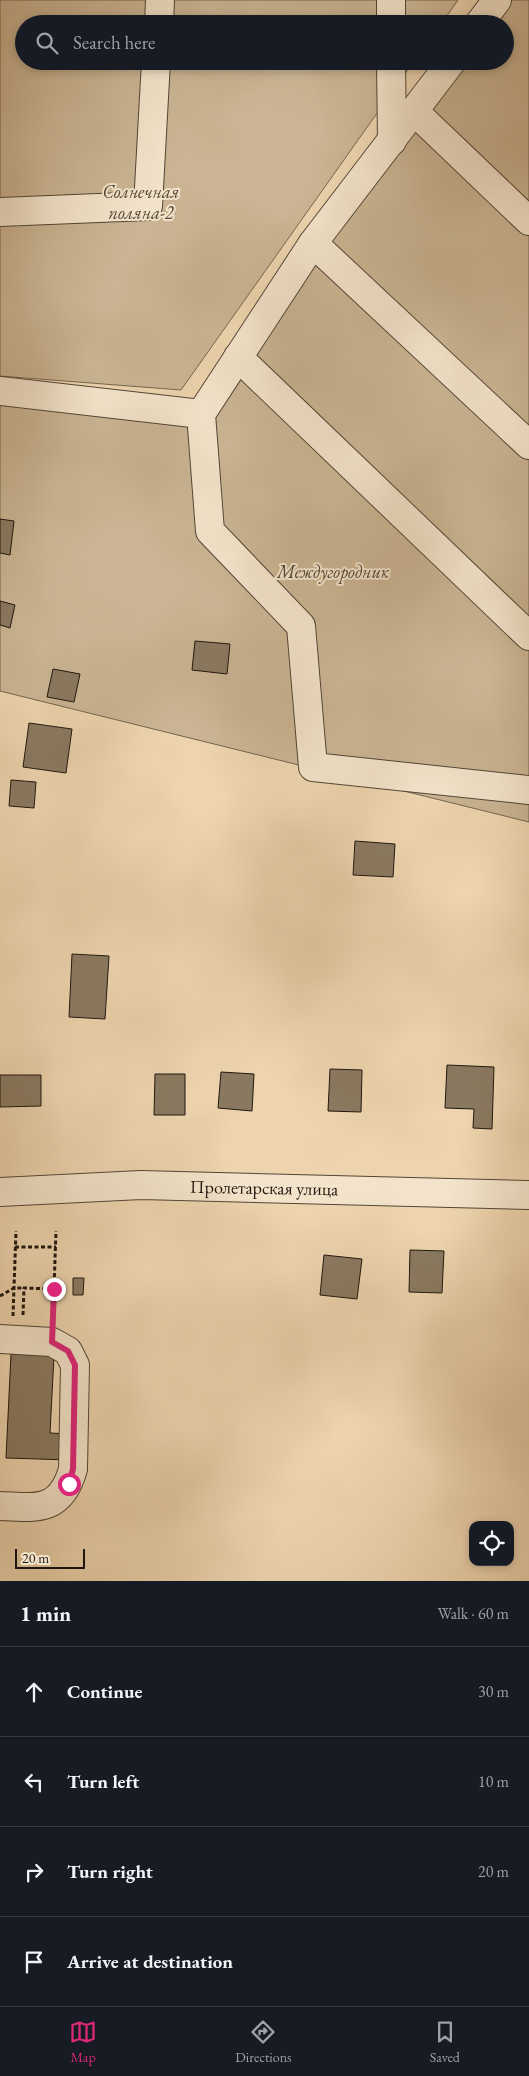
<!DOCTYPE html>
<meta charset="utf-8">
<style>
body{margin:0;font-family:"EB Garamond",serif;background:#20242c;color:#f1f3f6}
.controls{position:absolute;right:15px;bottom:15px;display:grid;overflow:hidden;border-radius:10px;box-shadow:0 2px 8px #0003}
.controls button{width:45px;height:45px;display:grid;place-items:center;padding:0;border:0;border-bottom:1px solid #363941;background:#171b24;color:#f1f3f6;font:25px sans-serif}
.scale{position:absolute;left:15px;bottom:12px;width:70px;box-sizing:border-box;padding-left:5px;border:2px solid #1f170e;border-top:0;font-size:14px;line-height:18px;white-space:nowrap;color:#1f170e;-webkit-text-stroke:4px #f3e3ca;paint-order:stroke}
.stop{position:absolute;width:15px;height:15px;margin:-11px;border:4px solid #db2777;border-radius:50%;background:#fff}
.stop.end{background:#db2777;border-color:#fff;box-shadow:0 1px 5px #0008}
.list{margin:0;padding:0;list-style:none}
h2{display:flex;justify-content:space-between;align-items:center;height:65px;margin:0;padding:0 20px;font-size:21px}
h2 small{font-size:16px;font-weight:400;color:#9ea1a6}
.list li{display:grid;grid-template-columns:32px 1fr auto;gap:15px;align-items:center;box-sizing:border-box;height:90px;padding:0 20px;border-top:1px solid #363941}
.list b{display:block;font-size:19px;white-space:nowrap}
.list em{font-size:16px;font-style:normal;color:#9ea1a6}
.icon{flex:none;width:28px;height:28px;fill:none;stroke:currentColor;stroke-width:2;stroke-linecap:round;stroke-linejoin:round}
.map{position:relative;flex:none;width:529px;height:1581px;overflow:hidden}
.search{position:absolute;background:#171b24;box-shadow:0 2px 8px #0003;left:15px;right:15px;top:15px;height:55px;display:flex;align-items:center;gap:12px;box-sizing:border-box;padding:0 18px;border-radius:28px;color:#9ea1a6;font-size:19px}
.sheet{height:425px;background:#171b24}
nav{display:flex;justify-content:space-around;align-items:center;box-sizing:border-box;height:70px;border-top:1px solid #363941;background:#171b24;font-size:14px;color:#9ea1a6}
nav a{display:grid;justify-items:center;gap:2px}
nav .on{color:#db2777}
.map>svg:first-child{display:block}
.green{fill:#cab493;stroke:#746650}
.building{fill:#8a7961;stroke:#1f170e}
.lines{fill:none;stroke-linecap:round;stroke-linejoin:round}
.minor-casing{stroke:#524636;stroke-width:30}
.path{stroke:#1f170e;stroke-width:3;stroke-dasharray:4 2.5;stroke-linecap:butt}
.minor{stroke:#f3e3ca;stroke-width:28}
.route{stroke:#db2777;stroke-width:6}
.labels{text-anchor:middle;stroke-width:4;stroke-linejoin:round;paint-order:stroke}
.park-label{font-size:18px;font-style:italic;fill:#524636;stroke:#f3e3ca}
.street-label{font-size:18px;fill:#1f170e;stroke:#f3e3ca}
</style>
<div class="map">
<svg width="529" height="1581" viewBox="0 0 529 1581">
<rect width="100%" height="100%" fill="#edd4ae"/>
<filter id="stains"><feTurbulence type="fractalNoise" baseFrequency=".004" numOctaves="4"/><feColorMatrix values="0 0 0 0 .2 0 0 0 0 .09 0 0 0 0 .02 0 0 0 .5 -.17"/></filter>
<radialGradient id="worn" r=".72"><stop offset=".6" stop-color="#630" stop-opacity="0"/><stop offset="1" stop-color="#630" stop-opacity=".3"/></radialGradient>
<g class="green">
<polygon points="0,0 458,0 441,24 24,24 24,61 414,61 181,390 0,376"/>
<polygon points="489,0 529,0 529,822 0,691 0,403 213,418 449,61 505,61 505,24 473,24"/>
</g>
<g class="building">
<polygon points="0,519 14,521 10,555 0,553"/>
<polygon points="0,601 15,605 10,628 0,625"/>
<polygon points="195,641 230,644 227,674 192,670"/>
<polygon points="53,669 80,674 74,702 47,697"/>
<polygon points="29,723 72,729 66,773 23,767"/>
<polygon points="11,780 36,782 34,808 9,806"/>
<polygon points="355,841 395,844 393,877 353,875"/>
<polygon points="72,954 109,956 105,1019 69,1017"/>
<polygon points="447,1065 494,1067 492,1129 473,1128 474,1109 445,1108"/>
<polygon points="330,1069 362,1070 361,1112 328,1111"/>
<polygon points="221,1072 254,1074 252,1111 218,1108"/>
<polygon points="155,1074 185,1074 185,1115 154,1115"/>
<polygon points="0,1075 41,1075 41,1106 0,1107"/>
<polygon points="410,1250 444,1251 442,1293 409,1292"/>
<polygon points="324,1255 362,1259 357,1299 320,1295"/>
<polygon points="73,1278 84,1278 83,1295 73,1295"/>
<polygon points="11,1354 54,1356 50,1433 71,1434 70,1460 6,1458"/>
</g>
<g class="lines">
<g class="minor-casing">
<g id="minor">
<polyline points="391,0 391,24"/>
<polyline points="159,24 160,0"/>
<polyline points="479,24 497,0"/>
<polyline points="391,61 392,141"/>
<polyline points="452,61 313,243 201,414 210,531 301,626 313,767 529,790"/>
<polyline points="415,112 529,221"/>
<polyline points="0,212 148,206 156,61"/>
<polyline points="313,243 529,445"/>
<polyline points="238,357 529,636"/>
<polyline points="0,391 201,414"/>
<polyline points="0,1192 141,1185 529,1195"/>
<path d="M0,1339L52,1342L68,1351L75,1365L73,1469C61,1512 37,1508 0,1506"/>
</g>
</g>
<g class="path">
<polyline points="15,1247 56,1247"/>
<polyline points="0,1296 14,1288 24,1288"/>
<polyline points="23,1315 24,1288 54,1289"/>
<polyline points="13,1316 16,1231"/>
<polyline points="53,1316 56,1231"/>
</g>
<use href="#minor" class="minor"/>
</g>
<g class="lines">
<polyline class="route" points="54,1289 52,1342 68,1351 75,1365 73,1469 69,1484"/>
</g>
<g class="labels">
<g class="park-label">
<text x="141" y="198">Солнечная<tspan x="141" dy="21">поляна-2</tspan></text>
<text x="333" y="578">Междугородник</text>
</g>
<g class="street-label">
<text transform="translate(264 1188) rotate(1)" y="6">Пролетарская улица</text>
</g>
</g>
<rect width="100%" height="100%" filter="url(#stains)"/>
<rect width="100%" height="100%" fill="url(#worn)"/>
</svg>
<div class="controls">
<button><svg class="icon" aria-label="locate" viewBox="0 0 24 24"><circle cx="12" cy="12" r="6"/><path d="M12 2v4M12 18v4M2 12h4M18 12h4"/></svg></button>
</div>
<div class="scale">20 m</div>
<div class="stop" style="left:69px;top:1484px"></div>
<div class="stop end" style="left:54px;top:1289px"></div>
<div class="search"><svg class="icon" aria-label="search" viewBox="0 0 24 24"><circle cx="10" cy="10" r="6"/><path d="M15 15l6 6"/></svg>Search here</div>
</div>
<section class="sheet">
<h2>1 min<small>Walk · 60 m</small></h2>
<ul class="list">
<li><svg class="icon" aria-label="ahead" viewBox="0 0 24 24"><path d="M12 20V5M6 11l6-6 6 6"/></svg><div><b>Continue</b></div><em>30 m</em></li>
<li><svg class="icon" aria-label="left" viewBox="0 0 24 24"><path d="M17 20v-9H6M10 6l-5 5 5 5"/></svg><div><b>Turn left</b></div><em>10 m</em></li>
<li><svg class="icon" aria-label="right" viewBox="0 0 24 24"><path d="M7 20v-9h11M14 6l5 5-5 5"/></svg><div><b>Turn right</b></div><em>20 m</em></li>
<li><svg class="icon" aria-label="arrive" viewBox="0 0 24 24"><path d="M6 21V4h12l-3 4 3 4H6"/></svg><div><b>Arrive at destination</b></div></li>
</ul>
</section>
<nav>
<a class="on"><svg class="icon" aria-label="map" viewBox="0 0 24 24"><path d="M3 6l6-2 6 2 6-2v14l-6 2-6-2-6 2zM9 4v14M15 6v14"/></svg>Map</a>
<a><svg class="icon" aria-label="directions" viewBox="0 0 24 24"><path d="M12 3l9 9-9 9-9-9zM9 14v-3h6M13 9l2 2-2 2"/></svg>Directions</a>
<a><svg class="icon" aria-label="saved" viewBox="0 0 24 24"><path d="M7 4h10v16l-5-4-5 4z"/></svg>Saved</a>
</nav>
